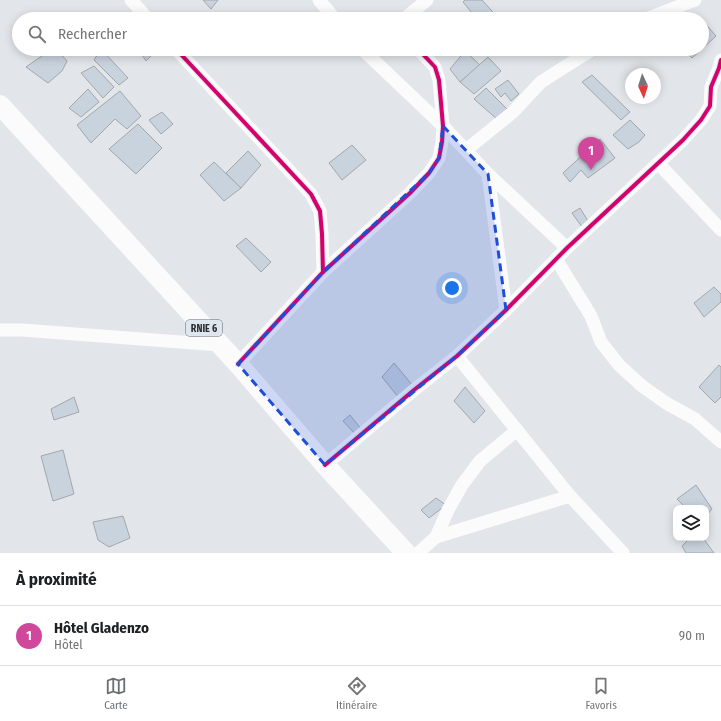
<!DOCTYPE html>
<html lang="fr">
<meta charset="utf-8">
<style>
body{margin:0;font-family:"Fira Sans Condensed",sans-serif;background:#f6f6f6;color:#202124}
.controls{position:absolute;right:12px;bottom:12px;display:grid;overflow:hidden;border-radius:8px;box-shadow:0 2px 10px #0003}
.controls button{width:36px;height:36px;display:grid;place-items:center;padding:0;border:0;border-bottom:1px solid #e0e0e0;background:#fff;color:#202124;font:20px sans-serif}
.compass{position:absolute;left:625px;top:68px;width:36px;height:36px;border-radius:50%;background:#fff;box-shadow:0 2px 10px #0003;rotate:176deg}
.you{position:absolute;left:452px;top:288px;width:14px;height:14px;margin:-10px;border:3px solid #fff;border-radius:50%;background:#1a73e8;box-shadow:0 0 0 6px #1a73e833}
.badge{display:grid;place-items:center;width:26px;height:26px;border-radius:50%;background:#6b6e72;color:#fff;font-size:13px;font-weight:700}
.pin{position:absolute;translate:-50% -33px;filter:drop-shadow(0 1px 2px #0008)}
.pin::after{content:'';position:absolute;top:21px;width:14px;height:12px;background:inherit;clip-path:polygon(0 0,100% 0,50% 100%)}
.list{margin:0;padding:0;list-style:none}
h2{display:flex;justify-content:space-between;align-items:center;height:52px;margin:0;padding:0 16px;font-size:17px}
h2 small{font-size:13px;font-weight:400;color:#757577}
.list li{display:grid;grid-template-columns:26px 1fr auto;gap:12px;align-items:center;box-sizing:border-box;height:60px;padding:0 16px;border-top:1px solid #e0e0e0}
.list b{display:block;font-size:15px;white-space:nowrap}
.list p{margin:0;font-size:13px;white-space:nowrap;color:#757577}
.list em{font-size:13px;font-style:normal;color:#757577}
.icon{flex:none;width:22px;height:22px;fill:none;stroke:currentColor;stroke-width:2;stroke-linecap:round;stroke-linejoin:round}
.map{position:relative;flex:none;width:721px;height:553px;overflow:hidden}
.search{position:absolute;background:#fff;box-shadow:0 2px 10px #0003;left:12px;right:12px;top:12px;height:44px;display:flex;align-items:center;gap:10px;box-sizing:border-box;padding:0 14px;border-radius:22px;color:#757577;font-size:15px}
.sheet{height:112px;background:#fff}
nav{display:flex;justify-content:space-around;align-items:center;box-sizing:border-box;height:56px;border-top:1px solid #e0e0e0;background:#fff;font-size:11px;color:#757577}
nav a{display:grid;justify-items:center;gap:2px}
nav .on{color:#6b6e72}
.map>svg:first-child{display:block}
.building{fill:#c9d3de;stroke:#a4a7aa}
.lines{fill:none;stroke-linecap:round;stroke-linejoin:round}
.minor{stroke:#fbfbfc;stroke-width:13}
.primary{stroke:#fbfbfc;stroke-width:20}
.cycleway-casing{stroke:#dfe6ee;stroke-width:6}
.cycleway{stroke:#d6006c;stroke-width:4}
.marked{fill:#1d4ed8;fill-opacity:0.2;stroke:#1d4ed8;stroke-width:3;stroke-dasharray:8 5;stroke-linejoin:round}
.labels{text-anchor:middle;stroke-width:4;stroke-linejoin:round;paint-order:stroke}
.shield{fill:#dfe6ee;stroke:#61656a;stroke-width:1}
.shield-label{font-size:10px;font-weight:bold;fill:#2b2e31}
</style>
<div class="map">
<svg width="721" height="553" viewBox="0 0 721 553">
<rect width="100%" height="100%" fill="#e2e6ea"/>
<g class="building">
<polygon points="203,0 218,0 211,9"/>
<polygon points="465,0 482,0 499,19 477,19 463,2"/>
<polygon points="704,22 716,36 702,49 702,25"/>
<polygon points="52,49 56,49 67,61 62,71 48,83 26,67"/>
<polygon points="101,49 128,78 119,85 94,60"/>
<polygon points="138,49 158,49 146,61"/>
<polygon points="683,49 702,49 692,58"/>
<polygon points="465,51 480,65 460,82 450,69"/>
<polygon points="488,57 501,71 474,94 460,82"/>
<polygon points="94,66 114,87 103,98 81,73"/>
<polygon points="592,75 630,112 621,120 582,82"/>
<polygon points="508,80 519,94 511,101 505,93 501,97 495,89"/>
<polygon points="486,88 509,111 498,120 474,99"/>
<polygon points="88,89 99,102 81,117 69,108"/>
<polygon points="120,91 141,116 127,129 115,119 91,143 77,125"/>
<polygon points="162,112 173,124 161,134 149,120"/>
<polygon points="630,120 645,135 639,142 628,149 613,135"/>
<polygon points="138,124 162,148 136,174 109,149"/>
<polygon points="600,139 615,158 588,178 581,170 570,182 563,173"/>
<polygon points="352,145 366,160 342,180 329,163"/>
<polygon points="248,151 261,165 241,188 226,173"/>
<polygon points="214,162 241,188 224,201 200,175"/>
<polygon points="580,208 588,221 582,227 572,213"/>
<polygon points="246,238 271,262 261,272 236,246"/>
<polygon points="714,287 721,294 721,302 704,317 694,303"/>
<polygon points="394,363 413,386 399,398 382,377"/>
<polygon points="719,365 721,367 721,397 715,403 699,387"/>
<polygon points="465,387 485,411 474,423 454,401"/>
<polygon points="74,397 79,412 54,420 51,409"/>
<polygon points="350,415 362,430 356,435 343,421"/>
<polygon points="63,450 74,494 53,501 41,456"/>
<polygon points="696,485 712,509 706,516 706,508 686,508 677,499"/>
<polygon points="436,498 446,505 429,518 421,510"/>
<polygon points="123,516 130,538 109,547 98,540 93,522"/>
<polygon points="690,538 703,538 714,553 686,553 682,546"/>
</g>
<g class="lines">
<g class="minor">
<polyline points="131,0 148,19"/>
<polyline points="319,0 335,19"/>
<polyline points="404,19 427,0"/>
<polyline points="646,19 695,0"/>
<polyline points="176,49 311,194 320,211 322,234 323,272"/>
<polyline points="362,49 443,126 488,174 506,310"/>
<polyline points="466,150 513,112 541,82 593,49"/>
<polyline points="658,163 721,230"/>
<polyline points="488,174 567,248"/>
<polyline points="556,259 591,316 601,342 619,365 642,386 666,403 695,419 721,442"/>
<polyline points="0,330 22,330 220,345"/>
<polyline points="457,356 570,496 623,553"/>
<polyline points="238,364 323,272 410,193 429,173 439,158 442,142 443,126 439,80 435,67 418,49"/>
<polyline points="325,465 414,390 457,356 506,310 567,248 683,140 701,120 710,106 711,87 719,68 721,60"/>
<polyline points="436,537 448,510 462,485 480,461 517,430"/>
<polyline points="418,553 436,537 570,496"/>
</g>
<polyline class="primary" points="0,105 238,364 325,465 406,553"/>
<g class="cycleway-casing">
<g id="cycleway">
<polyline points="176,49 311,194 320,211 322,234 323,272"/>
<polyline points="238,364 323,272 410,193 429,173 439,158 442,142 443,126 439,80 435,67 418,49"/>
<polyline points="325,465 414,390 457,356 506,310 567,248 683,140 701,120 710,106 711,87 719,68 721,60"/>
</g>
</g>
<use href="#cycleway" class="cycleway"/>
</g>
<path class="marked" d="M443,126L488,174L506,310L457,356L325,465L238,364L323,272L429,173L439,158Z"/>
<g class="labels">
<rect class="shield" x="186" y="320" width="36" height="16" rx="3"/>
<g class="shield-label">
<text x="204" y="332">RNIE 6</text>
</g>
</g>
</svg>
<div class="controls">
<button><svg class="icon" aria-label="layers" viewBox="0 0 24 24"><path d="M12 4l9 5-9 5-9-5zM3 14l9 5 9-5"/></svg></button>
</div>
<svg class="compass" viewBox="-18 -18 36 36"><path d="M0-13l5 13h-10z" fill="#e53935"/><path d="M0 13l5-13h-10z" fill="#757577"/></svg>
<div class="you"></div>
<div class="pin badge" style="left:591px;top:170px;background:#d1479c">1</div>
<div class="search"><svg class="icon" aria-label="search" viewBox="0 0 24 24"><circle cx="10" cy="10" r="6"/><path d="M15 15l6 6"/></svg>Rechercher</div>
</div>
<section class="sheet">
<h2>À proximité<small></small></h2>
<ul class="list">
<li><span class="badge" style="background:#d1479c">1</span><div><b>Hôtel Gladenzo</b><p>Hôtel</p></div><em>90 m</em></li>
</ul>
</section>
<nav>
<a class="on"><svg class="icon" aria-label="map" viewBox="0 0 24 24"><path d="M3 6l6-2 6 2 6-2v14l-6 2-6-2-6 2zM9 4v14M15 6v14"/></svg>Carte</a>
<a><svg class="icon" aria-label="directions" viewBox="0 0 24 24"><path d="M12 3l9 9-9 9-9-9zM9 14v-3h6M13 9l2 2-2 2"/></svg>Itinéraire</a>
<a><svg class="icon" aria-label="saved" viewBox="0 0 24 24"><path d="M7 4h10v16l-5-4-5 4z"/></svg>Favoris</a>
</nav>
